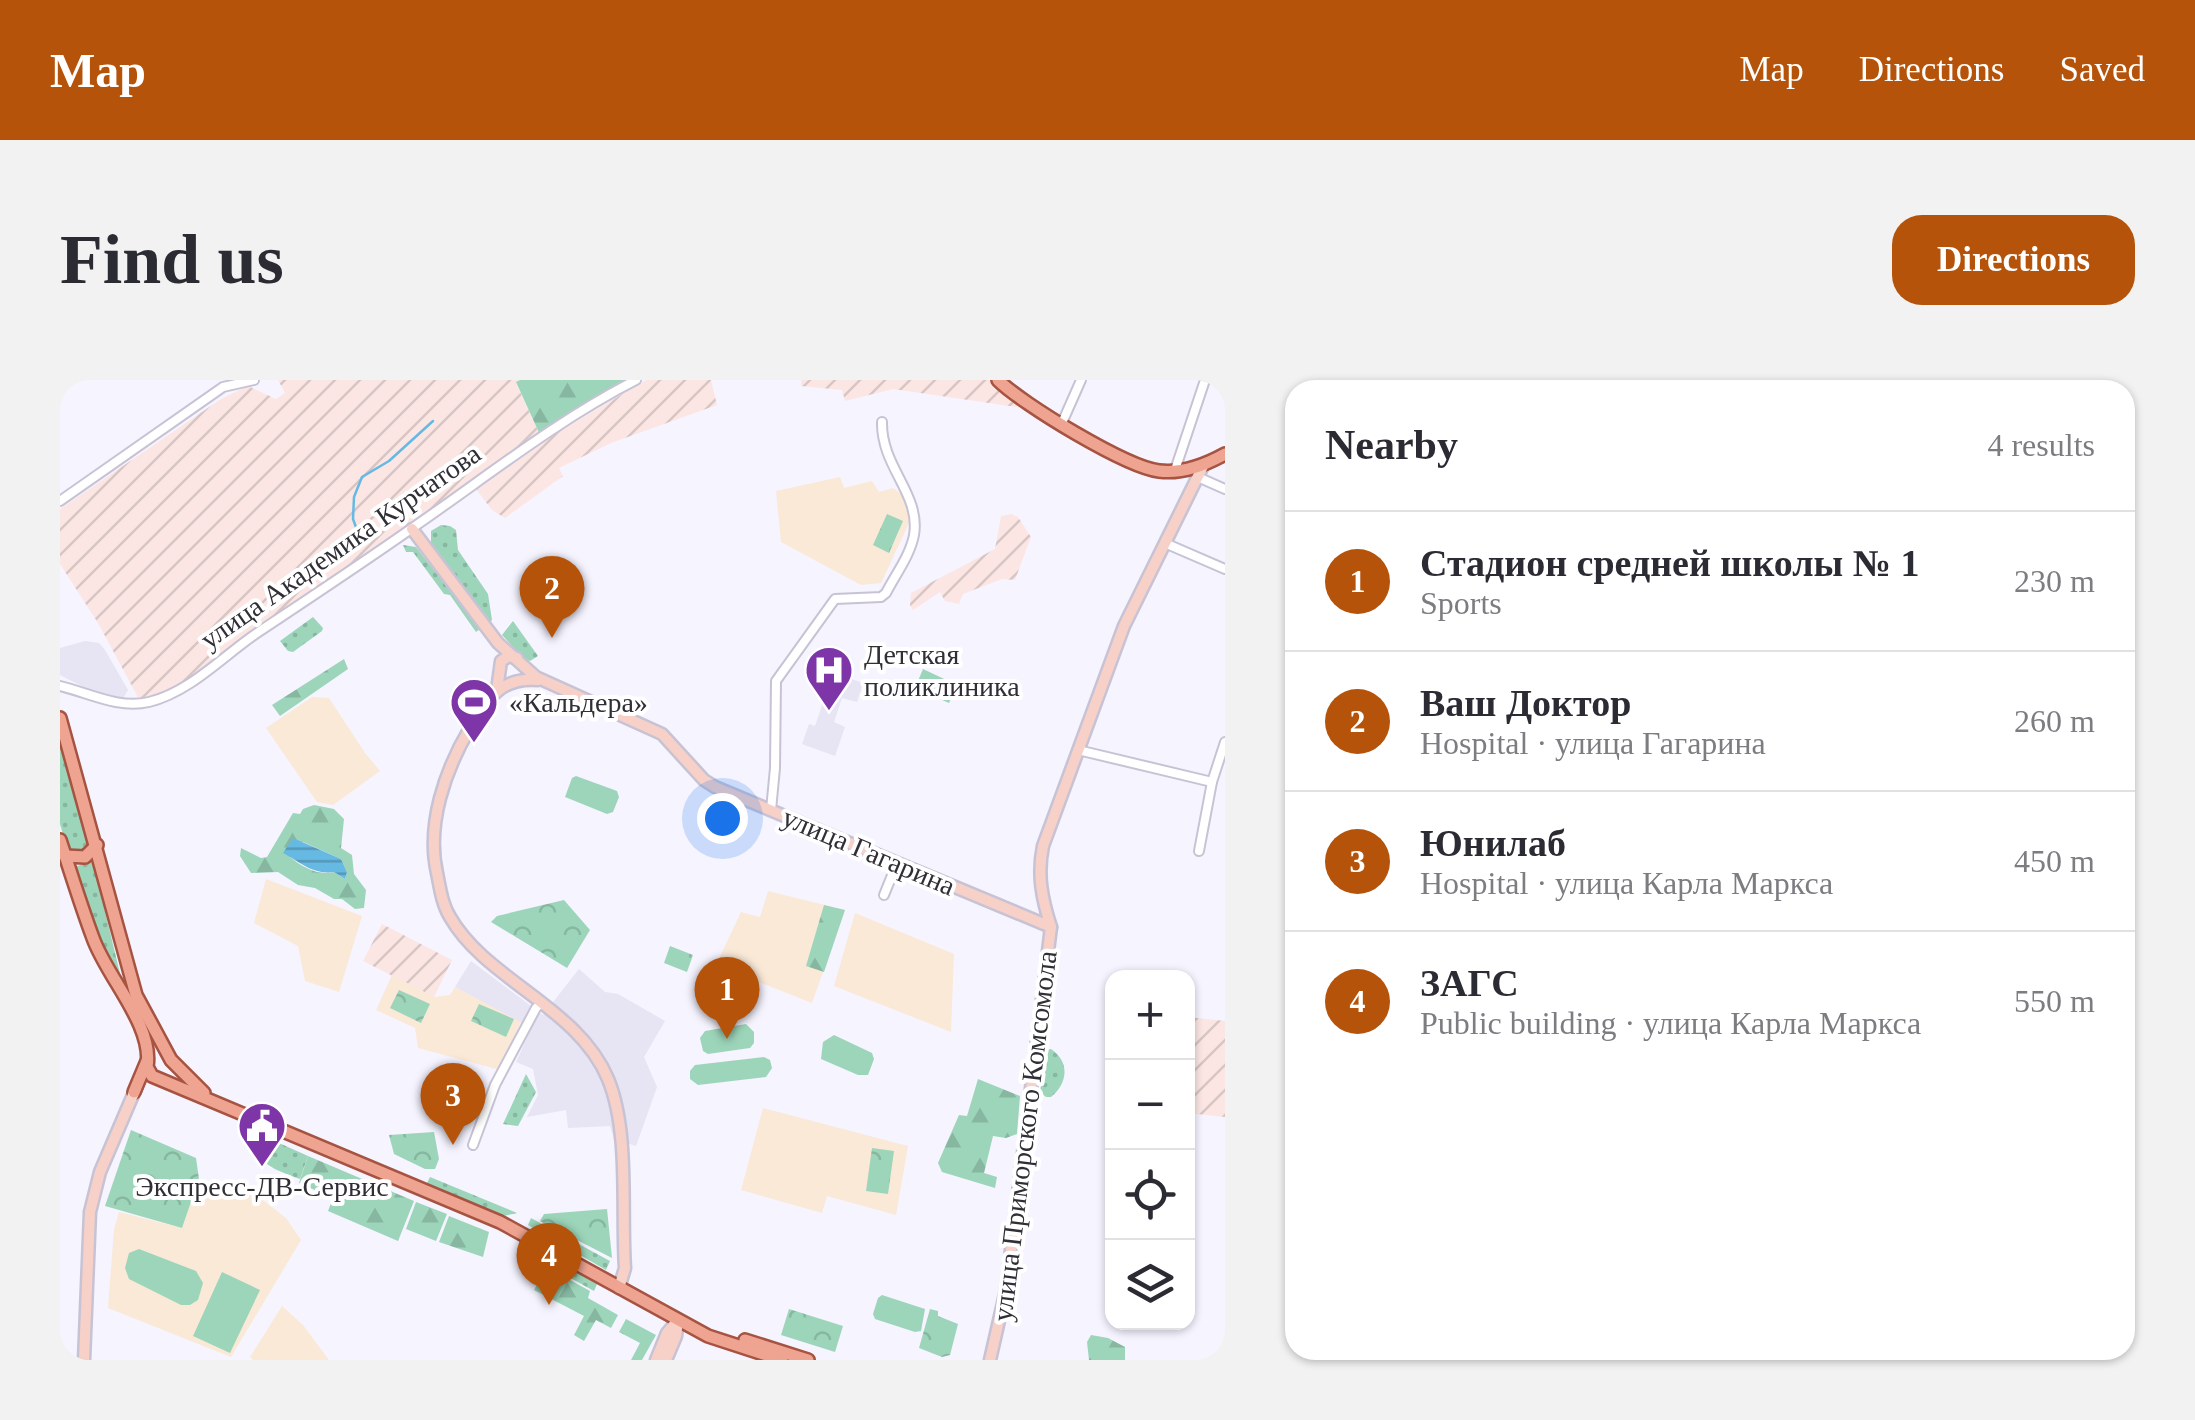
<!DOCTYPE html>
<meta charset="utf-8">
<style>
body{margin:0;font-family:"Times New Roman",serif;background:#f2f2f3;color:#2b2b33}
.controls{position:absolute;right:30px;bottom:30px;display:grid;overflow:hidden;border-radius:20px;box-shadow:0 2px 8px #0004}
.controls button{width:90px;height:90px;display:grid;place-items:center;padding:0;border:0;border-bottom:2px solid #e1e1e2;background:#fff;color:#2b2b33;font:50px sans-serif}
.you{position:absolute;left:662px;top:438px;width:35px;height:35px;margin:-25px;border:8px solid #fff;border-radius:50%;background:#1a73e8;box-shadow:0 0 0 15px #1a73e833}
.badge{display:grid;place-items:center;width:65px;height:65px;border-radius:50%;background:#b45309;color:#fff;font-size:32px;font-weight:700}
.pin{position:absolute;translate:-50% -82px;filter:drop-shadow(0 2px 5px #0008)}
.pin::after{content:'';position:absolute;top:52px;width:35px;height:30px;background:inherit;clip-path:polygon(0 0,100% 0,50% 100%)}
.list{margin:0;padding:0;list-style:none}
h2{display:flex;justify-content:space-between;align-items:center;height:130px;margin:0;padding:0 40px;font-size:42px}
h2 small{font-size:32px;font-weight:400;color:#7c7c81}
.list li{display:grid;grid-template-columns:65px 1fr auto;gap:30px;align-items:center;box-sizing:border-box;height:140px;padding:0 40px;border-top:2px solid #e1e1e2}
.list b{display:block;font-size:38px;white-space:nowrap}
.list p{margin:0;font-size:32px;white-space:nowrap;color:#7c7c81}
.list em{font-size:32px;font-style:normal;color:#7c7c81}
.icon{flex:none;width:55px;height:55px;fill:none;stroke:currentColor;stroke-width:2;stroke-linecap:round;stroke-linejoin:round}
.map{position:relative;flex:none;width:1165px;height:980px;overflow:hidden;border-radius:30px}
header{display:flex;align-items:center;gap:60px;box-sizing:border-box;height:140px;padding:0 50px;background:#b45309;color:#fff}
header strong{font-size:48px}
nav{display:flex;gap:55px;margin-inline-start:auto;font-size:35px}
.intro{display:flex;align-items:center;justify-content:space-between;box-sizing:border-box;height:240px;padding:0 60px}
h1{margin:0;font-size:70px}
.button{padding:25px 45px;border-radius:30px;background:#b45309;color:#fff;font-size:35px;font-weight:700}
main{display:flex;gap:60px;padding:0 60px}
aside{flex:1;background:#fff;border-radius:30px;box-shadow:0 2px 8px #0004}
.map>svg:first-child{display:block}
.built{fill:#e7e4f3}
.industrial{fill:url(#industrial-furrows)}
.education{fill:#fae9d7}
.grass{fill:url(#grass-dots)}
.forest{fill:url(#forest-firs);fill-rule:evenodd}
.park{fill:url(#park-crowns)}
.pitch{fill:#9cd5ba}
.water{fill:url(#water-rules)}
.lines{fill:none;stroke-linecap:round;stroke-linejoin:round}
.stream{stroke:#66b9e3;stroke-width:2.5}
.street-casing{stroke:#c7c3d5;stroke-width:12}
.secondary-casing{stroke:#c7c3d5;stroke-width:15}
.primary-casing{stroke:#a65341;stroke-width:16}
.street{stroke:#fff;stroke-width:8}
.secondary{stroke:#f7d1c8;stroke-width:10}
.primary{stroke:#efa491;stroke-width:11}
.labels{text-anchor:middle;stroke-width:8;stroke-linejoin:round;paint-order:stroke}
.street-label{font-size:28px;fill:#312f36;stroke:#fff}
.poi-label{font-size:28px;fill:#312f36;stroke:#fff;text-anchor:start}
</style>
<header>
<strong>Map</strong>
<nav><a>Map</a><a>Directions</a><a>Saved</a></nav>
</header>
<div class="intro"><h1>Find us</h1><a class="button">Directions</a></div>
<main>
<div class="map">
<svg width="1165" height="980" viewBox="0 0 1165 980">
<defs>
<pattern id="industrial-furrows" width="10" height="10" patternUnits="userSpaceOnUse" patternTransform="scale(2.5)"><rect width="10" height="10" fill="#fce6e4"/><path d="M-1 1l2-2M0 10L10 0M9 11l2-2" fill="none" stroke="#d8c6c4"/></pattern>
<pattern id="grass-dots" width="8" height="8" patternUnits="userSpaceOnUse" patternTransform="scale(2.5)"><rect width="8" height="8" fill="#9cd5ba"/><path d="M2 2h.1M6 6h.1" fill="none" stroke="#87b7a0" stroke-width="1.8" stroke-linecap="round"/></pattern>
<pattern id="forest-firs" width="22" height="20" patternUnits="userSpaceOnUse" patternTransform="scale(2.5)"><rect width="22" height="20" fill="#9cd5ba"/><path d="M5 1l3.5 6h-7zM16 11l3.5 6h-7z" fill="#87b7a0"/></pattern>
<pattern id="park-crowns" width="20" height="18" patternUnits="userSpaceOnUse" patternTransform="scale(2.5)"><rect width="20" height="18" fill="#9cd5ba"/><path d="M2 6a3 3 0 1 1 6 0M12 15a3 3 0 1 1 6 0" fill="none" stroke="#87b7a0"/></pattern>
<pattern id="water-rules" width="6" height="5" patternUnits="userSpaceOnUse" patternTransform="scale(2.5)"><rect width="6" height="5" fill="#66b9e3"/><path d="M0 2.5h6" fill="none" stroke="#5597b9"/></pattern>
</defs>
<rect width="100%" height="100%" fill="#f6f4ff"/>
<g class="built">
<polygon points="25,261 39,263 45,270 68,310 63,319 39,315 0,295 0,268"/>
<polygon points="768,291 803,303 797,322 782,318 774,342 785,347 775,376 742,364 749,344 755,346 767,311 762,308"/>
<polygon points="411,581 483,635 519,589 545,612 558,614 605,641 584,677 597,707 576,766 554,759 550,746 508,748 506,730 467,737 478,715 473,689 456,682 471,649 395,607"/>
</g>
<g class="industrial">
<polygon points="218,0 460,0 456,3 481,57 145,289 104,315 80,321 38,243 0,184 0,129 161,19 188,6 216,19 225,13"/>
<polygon points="586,0 651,0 657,25 551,63 499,88 503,96 445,138 432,130 416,109 497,53"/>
<polygon points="741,0 932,0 970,29 833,9 785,21 782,10 741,6"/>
<polygon points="951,134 958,137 971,157 955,200 942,199 903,214 899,224 885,221 880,212 853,230 850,225 851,213 935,169 941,136"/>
<polygon points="322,544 392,580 374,617 303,581"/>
<polygon points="1128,637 1165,641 1165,737 1128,733"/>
</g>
<g class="education">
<polygon points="780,97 784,108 812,101 819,112 833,108 843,115 850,141 821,203 801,205 721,162 716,111"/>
<polygon points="252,317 269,318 305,373 320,391 273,425 257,422 206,348"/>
<polygon points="206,499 302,536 279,612 245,601 238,566 194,543"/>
<polygon points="708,511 785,530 752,623 656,585 681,532 700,537"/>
<polygon points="795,533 894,574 891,652 774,606"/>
<polygon points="332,595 374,617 390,615 395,607 461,642 440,690 358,668 355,648 316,630"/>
<polygon points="703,728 848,766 836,835 767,816 762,833 681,810"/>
<polygon points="139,799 199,817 226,838 241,860 171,977 48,928 54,849 59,832 122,848"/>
<polygon points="222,926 243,945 269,980 193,980 190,977"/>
</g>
<g class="grass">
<polygon points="381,145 390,146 396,150 398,170 428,214 432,240 428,244 371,166 371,151"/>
<polygon points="343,165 356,167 420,249 416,252 390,215 384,214 353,172 346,172"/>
<polygon points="253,237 263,248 262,251 233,272 228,271 220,261"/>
<polygon points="453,241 478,276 470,281 463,278 442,255"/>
<polygon points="0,355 30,462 18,472 7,468 0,444"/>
<polygon points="33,481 62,602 37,564 11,488"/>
<path d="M991,669C1010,682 1008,703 991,717H986L980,712L986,670Z"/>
<polygon points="466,694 476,712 458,746 443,744"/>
<path d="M219,763L248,776L240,799C222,792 205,788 198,772Z"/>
<polygon points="370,797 457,833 444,836 367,803"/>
<polygon points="471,838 550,881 546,890 468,845"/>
<polygon points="493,879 537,904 534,911 487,885"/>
</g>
<g class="forest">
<polygon points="460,0 573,0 481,57 456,2"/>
<polygon points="284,279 288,289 220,336 212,325"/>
<path d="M254,425L274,429L284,439L281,468L292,475L294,494L306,510L304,528L295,529L282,519H274L255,508L238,505L218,492L191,493L180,476L181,468L201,478L207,477L233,433L240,434L243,429ZM243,462L281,479L287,492L285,499L274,492C258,496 242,487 230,477Z"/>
<polygon points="764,525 785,530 764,592 746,586"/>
<polygon points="918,699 960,716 957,754 946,758 933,756 924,793 937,797 935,808 882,792 878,783 899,735 907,736"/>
<polygon points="248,776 354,821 338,861 268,831 273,818 239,803"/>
<polygon points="356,822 387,834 376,861 346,849"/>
<polygon points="389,836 429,852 423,877 379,862"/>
<polygon points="487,887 530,911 528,918 558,935 551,948 536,940 524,961 514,955 524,936 474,910"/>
<polygon points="566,939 596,955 582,980 571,980 580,963 559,952"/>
<polygon points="1031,955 1048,958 1065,967 1065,980 1029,980 1027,962"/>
</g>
<g class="park">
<polygon points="827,134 843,141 829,173 813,165"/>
<polygon points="863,289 897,305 889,323 855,308"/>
<polygon points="504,520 530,550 507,588 431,542 437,536"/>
<polygon points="610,566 633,575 627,592 604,583"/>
<polygon points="339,610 370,624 361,643 330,628"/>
<polygon points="419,624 454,639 446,657 411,641"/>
<polygon points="71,750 136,778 139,799 122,848 45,826"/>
<polygon points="374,752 379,779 375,789 365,789 334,774 329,755"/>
<polygon points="812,768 834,771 828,814 806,811"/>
<polygon points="547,829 552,878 480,841 484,834"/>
<polygon points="729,929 783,946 775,972 721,955"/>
<polygon points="870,929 878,931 878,936 898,944 890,975 882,977 859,968"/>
</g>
<g class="pitch">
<polygon points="516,396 557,411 559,417 553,432 547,434 505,417 512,398"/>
<polygon points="686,644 694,652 694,663 690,668 648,674 643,671 640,658 645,651"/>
<polygon points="774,655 812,673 814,679 808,695 798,695 761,679 763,662"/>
<polygon points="704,677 710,680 712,688 706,697 638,705 630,699 630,691 635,685"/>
<polygon points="79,869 136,891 143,903 138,920 130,925 121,925 69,899 65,888 69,873"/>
<polygon points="162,892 200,910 170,973 133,956"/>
<polygon points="822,915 865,929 861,951 855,952 815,939 813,934 818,918"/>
</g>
<path class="water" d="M233,458L281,479L287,492L285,499L274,492C253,495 240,482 223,473Z"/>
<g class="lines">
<polyline class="stream" points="295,171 301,161 293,139 294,117 302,97 329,81 373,41"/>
<g class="street-casing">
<g id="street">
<polyline points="1002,43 1021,0"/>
<polyline points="1115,90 1145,0"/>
<polyline points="1140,98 1165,109"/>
<polyline points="0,121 163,7 194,0"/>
<polyline points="1107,164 1165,189"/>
<path d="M0,306C29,313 58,329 89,322C130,312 163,276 197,253C248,219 298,186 348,151C424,99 494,42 576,0"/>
<polyline points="1018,370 1152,402"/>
<path d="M711,430L715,388L716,301L775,219L821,217L826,213C835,195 850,176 854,155C861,114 821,87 822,42"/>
<polyline points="1139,471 1152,402 1165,362"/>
<polyline points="824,515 837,483"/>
<polyline points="413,765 435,705 476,628 482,622"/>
</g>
</g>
<g class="secondary-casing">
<g id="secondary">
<polyline points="352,149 438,263 476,297 602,354 644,400 655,407 991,547"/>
<path d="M478,300C440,297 429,318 410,348C385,390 366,445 377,493C380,508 382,524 390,537C426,600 518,627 548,699C570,752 561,831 565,888L559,908"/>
<polyline points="437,310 441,281 449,276 457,278"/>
<polyline points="24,980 30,832 40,792 76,708"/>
<polyline points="596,980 607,953 618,940"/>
<polyline points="606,980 616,956 618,941"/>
<path d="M930,980L946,910L991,547C982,519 977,495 983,466L1064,246L1143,86"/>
</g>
</g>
<g class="primary-casing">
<g id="primary">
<path d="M938,0C962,24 1066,87 1099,91C1123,94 1145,85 1165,74"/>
<polyline points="0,338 76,615 111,680 144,713"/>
<path d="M0,460C11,493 21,526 33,558C47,598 94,645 87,687L92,696L440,842L648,956L722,980"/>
<polyline points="5,476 25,477 37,465"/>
<polyline points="74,712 87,681"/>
<polyline points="685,960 748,980"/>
</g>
</g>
<use href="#street" class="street"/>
<use href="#secondary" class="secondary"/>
<use href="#primary" class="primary"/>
</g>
<defs>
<g id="hospital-pin" transform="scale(2.5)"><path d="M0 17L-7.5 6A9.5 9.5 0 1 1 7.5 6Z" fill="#7d35a8" stroke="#fff"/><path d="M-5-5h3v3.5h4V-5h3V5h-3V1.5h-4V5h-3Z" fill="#fff"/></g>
<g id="stadium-pin" transform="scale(2.5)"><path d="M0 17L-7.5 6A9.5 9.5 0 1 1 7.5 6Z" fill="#7d35a8" stroke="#fff"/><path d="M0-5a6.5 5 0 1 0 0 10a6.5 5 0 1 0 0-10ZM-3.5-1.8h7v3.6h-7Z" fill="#fff"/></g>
<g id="civic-pin" transform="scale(2.5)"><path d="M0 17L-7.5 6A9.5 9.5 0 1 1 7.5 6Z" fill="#7d35a8" stroke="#fff"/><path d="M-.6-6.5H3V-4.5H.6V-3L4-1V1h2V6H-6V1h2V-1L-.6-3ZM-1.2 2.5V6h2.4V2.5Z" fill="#fff"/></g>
</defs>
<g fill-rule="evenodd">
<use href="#hospital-pin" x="769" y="290"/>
<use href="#stadium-pin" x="414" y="322"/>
<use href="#civic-pin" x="202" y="746"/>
</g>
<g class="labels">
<g class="street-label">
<text transform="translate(280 166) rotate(-35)" y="10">улица Академика Курчатова</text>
<text transform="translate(809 471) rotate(23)" y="10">улица Гагарина</text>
<text transform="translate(964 756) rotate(-83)" y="10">улица Приморского Комсомола</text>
</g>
<g class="poi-label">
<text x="804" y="284">Детская<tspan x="804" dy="32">поликлиника</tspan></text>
<text x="449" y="332">«Кальдера»</text>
<text x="202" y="816" text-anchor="middle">Экспресс-ДВ-Сервис</text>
</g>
</g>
</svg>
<div class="controls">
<button>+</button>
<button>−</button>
<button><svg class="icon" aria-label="locate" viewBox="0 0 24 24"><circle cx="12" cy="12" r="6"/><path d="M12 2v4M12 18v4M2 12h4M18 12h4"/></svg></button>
<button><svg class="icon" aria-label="layers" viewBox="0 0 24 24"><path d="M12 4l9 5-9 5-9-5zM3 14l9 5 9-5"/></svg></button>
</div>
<div class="you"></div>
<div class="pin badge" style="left:667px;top:659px">1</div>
<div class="pin badge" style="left:492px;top:258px">2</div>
<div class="pin badge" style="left:393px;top:765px">3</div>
<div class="pin badge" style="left:489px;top:925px">4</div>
</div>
<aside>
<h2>Nearby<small>4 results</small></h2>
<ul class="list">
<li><span class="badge">1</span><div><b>Стадион средней школы № 1</b><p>Sports</p></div><em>230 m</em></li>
<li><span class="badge">2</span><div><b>Ваш Доктор</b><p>Hospital · улица Гагарина</p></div><em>260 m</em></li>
<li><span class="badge">3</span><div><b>Юнилаб</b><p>Hospital · улица Карла Маркса</p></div><em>450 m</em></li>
<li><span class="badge">4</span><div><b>ЗАГС</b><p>Public building · улица Карла Маркса</p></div><em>550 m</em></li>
</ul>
</aside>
</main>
